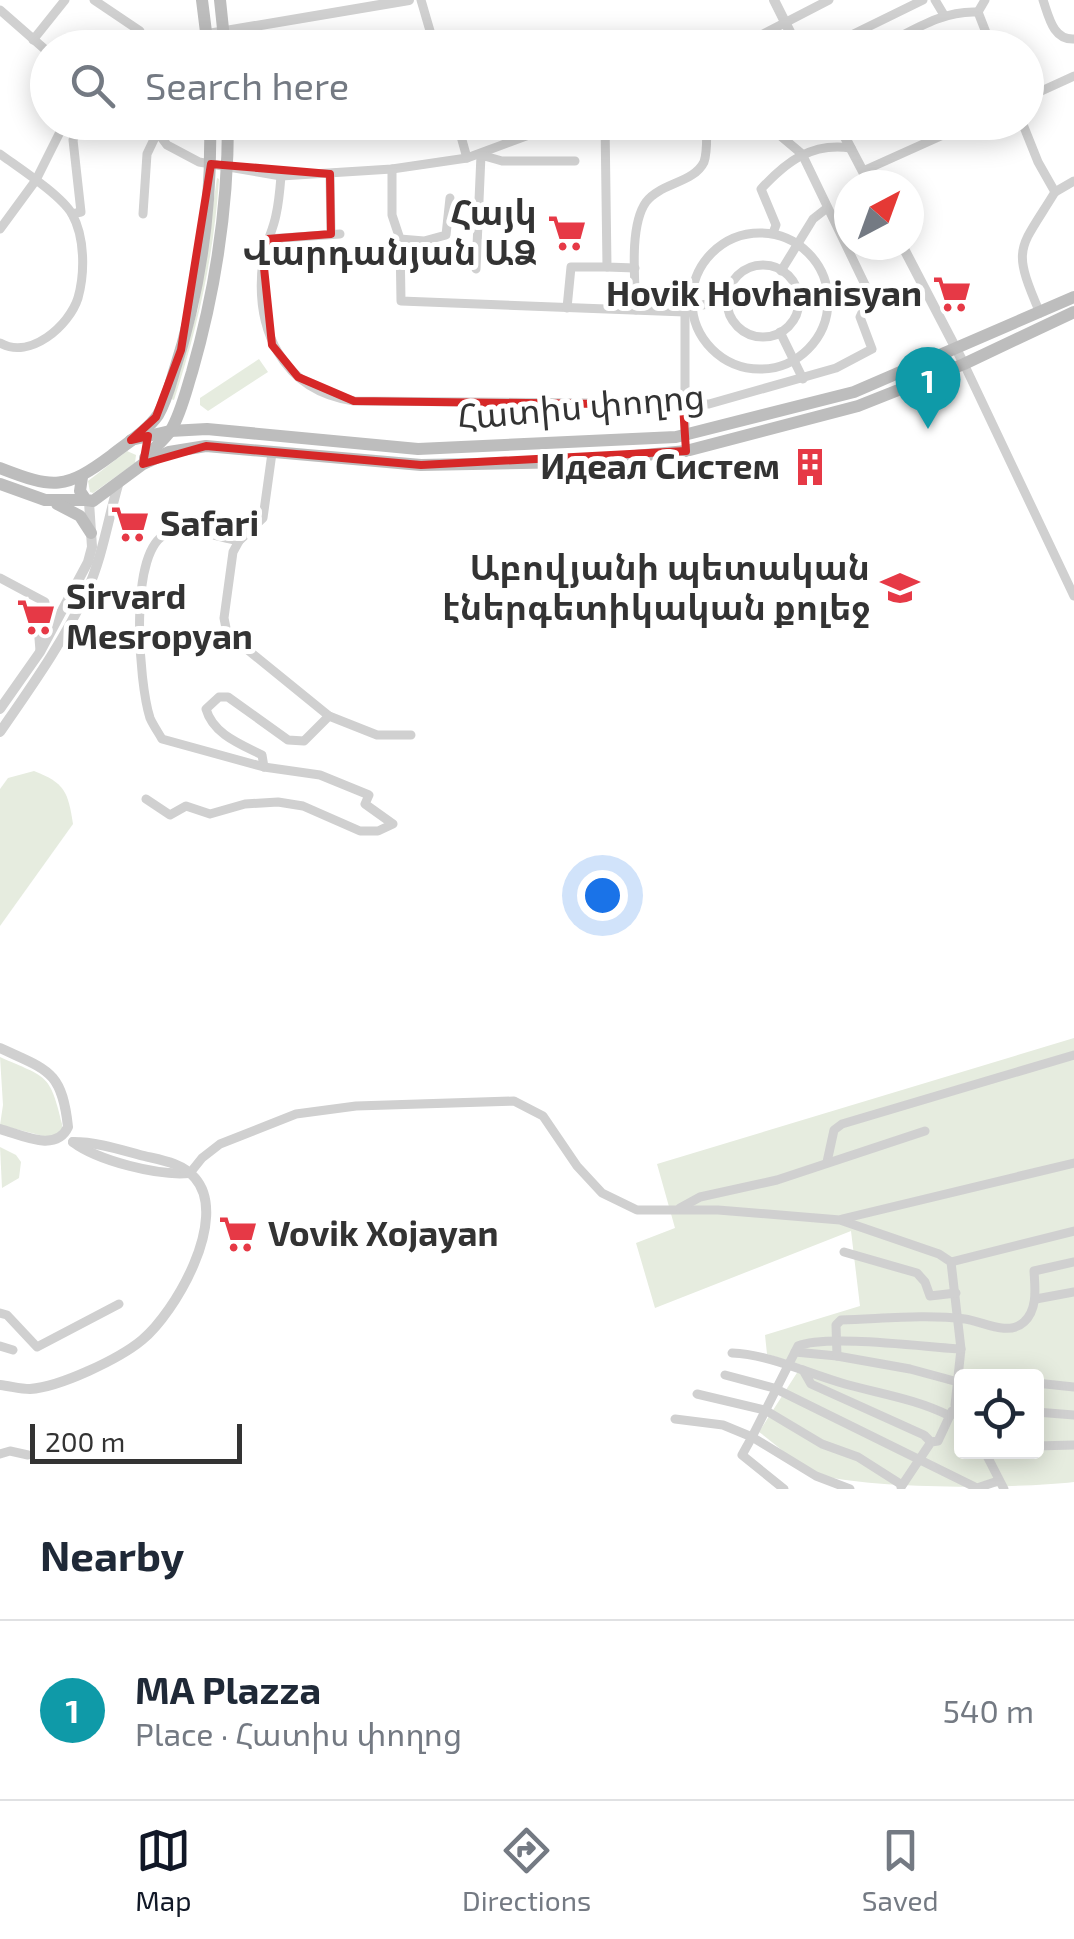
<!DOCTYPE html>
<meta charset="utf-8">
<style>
body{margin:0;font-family:"Exo 2","Noto Sans Armenian",sans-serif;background:#f2f2f3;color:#1f2937}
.controls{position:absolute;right:30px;bottom:30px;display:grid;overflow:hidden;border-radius:10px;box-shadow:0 5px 25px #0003}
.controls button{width:90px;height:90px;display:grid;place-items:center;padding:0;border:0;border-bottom:2px solid #e0e1e3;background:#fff;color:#1f2937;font:50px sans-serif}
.compass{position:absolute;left:834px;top:170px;width:90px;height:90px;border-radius:50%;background:#fff;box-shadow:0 5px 25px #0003;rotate:41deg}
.scale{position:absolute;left:30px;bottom:25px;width:212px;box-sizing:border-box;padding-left:10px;border:5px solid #333;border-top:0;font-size:28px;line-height:35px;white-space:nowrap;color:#333;-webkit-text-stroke:8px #fff;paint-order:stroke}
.you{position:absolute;left:602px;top:895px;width:35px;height:35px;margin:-25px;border:8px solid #fff;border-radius:50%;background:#1a73e8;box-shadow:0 0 0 15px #1a73e833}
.badge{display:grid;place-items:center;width:65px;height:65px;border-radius:50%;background:#111827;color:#fff;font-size:32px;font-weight:700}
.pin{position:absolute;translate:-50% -82px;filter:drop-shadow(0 2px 5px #0008)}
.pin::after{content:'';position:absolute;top:52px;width:35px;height:30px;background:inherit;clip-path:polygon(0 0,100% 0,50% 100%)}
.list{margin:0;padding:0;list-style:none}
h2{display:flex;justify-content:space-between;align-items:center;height:130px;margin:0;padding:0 40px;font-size:42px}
h2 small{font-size:32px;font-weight:400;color:#747a83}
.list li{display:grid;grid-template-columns:65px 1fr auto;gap:30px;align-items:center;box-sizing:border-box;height:180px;padding:0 40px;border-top:2px solid #e0e1e3}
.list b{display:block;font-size:38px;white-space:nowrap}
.list p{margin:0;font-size:32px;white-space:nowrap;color:#747a83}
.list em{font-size:32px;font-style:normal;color:#747a83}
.icon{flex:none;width:55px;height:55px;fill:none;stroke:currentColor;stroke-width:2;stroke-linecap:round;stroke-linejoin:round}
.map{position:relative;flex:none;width:1074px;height:1489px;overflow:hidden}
.search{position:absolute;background:#fff;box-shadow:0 5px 25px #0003;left:30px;right:30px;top:30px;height:110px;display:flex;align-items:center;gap:25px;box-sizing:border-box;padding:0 35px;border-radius:55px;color:#747a83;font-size:38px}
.sheet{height:310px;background:#fff}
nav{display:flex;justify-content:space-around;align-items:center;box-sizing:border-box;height:140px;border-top:2px solid #e0e1e3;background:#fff;font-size:28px;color:#747a83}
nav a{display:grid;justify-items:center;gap:5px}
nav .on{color:#111827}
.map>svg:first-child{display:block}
.green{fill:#e6ecdf;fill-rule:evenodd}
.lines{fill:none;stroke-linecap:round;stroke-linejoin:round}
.minor{stroke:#d0d0d0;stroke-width:9}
.tertiary{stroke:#d0d0d0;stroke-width:10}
.secondary{stroke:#bdbdbd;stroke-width:12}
.marked{fill:none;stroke:#d62828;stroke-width:8;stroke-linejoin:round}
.labels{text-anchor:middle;stroke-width:10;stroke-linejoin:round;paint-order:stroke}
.poi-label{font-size:35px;font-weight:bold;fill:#333;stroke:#fff;text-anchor:end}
.street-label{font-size:35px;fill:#333;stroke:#fff}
</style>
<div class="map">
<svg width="1074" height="1489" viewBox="0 0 1074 1489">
<rect width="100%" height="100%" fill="#fff"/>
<g class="green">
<path d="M217,178L219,179C214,255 198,327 174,400L171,399L198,309Z"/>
<polygon points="259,359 268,372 208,411 200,405 200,398"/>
<polygon points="127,451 136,455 135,463 93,493 90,492 88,481"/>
<path d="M34,771C65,783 68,792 73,824L0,926V789L8,778Z"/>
<path d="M1074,1038V1482C1010,1489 882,1489 822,1476C800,1468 778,1446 759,1432L802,1365L767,1354L765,1335L860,1306L851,1231L655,1308L636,1243L675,1228L657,1164ZM962,1376H1036V1452H962Z"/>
<path d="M0,1057C47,1078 50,1073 62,1124V1129L51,1138L0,1125L3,1105Z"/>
<polygon points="0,1147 16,1155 21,1162 19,1178 2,1188"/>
</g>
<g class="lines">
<g class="minor">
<polyline points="94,0 140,31 142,39 138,48"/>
<polyline points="421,0 435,48"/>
<polyline points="935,0 944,15"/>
<polyline points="985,0 978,12 992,48"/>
<path d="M1043,0C1049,17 1053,40 1074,39"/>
<polyline points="0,10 48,52"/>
<polyline points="850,35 860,48"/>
<polyline points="33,40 65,0"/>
<polyline points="736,48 829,0"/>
<polyline points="825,48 923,0"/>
<path d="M878,48C911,32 941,10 978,12"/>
<polyline points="1026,98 1074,76"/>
<polyline points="150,122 167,145 199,162 281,176 392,169 467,158 564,122"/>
<polyline points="457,122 467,158"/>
<polyline points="605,122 607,267 635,268"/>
<path d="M1022,122L1038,162L1055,192C1019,251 1011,246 1040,313"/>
<path d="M0,154C19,168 61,195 72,214C85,237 85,273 78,298C69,326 30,360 0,343"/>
<polyline points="392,169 392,215 400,239 424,241 446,235 450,198"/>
<polyline points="863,171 972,122"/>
<polyline points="330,174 331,234"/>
<path d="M281,176C280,189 279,202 276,215C273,231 265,244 263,260C254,328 281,390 354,401L709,404L836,368L872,349L860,317L870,295L802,154L764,122"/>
<polyline points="1055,192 1074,181"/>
<polyline points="72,214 81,212 73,140 80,122"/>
<polyline points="143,214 147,154 157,133"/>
<polyline points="0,229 36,180 65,122"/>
<circle cx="760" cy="301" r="68"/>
<path d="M773,233L776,225L761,189C787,161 812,142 851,148"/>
<polyline points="267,239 340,234"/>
<polyline points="400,239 401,301 685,312 692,307 728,300"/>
<circle cx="763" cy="301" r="36"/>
<polyline points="476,269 481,155 502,161 575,161"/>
<polyline points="781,271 813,219 827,208"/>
<polyline points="567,308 571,267 607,267"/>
<path d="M636,310C635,281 629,226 646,202C660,183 694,183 704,162C708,151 706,134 707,122"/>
<polyline points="685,312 685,438"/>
<polyline points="780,332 803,379"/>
<polyline points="964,364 1074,596"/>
<polyline points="272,453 263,518 239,541 233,552 224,618 227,633 329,716 377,735 411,735"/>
<polyline points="0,578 45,602 45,610 38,626 40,651"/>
<path d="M264,767L262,755C240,744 213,734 206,709L219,697H228L288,740L304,741L329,716"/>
<path d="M146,799L170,815L186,806L210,814L245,804L278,802L303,806L360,831H378L393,824L365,804L369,795L320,775L264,767L162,739C158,732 153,725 150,718C139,684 127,545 169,533C190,526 217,537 239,541"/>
<polyline points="827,1162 834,1130 842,1124 1074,1055"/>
<polyline points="190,1173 202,1158 220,1144 296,1114 356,1106 514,1101 543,1116 577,1166 602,1193 637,1210 718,1210 840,1220 939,1254 951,1262 961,1349 955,1405 962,1410"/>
<polyline points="680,1208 700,1197 777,1180 925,1131"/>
<polyline points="842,1219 1074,1163"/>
<polyline points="844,1252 917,1273 925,1282 930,1296 956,1293"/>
<polyline points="951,1262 1074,1231"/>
<polyline points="1036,1299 1074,1292"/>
<polyline points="0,1313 7,1315 37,1347 119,1304"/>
<polyline points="0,1346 13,1350"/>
<path d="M795,1352L837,1356L836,1325L841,1320C881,1319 925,1314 965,1319C982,1321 1008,1337 1024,1322C1038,1309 1035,1288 1034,1271L1074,1262"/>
<path d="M732,1353C772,1355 806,1373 845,1384C881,1394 916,1399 950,1416"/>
<polyline points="837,1356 910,1369 958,1382"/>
<polyline points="803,1370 811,1384 924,1435 931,1442"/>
<polyline points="960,1374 979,1376"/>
<polyline points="725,1375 774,1388 977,1488 998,1481"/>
<polyline points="1036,1383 1074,1387"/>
<polyline points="697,1394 765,1410 822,1444 858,1457 902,1485"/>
<polyline points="1036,1412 1074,1415"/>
<polyline points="675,1419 723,1425 752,1437 742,1455 784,1489"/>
<polyline points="1036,1446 1074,1445"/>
<polyline points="985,1452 1004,1489"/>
<polyline points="0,1454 10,1451 28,1455"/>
<polyline points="901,1487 931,1442 938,1441 952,1411"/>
<path d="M850,1489L816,1476L752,1437L798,1346C827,1334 925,1347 961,1349"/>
</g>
<g class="tertiary">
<polyline points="774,0 798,48"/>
<polyline points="208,34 409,0"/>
<polyline points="837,122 870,185"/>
<polyline points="902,245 964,364"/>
<polyline points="0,709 40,652 88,562 92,547 89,502"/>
<path d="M0,732C31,687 64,641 87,591C102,558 108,520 118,485"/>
<path d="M0,1048C47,1070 62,1070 68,1127C56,1153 22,1135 0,1129"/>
<path d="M73,1142C98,1161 159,1176 189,1173"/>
<path d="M0,1385C10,1386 20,1389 30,1389C60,1387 119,1359 142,1340C175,1313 230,1218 195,1178C181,1162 160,1160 140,1155C118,1149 96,1142 73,1142"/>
</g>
<g class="secondary">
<polyline points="202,0 208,48"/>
<polyline points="220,0 225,48"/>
<polyline points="131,440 170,431 207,429 418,449 676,437 854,392 1074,297"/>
<path d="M145,458C153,449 164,440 171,430C181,413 186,391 192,372C215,292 228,206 228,122"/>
<path d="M0,468C54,489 65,490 112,455C127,443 147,431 158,415C166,402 170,386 174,372C200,292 212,206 210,122"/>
<polyline points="82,477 80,491 86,500 93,501 143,464 169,452 206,446 421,465 574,462 686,451 858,406 964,364 1074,312"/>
<polyline points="0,484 45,500 86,500"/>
<polyline points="57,504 80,516 91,533"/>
</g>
</g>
<path class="marked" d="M211,164L330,174L331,234L267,239L263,258L272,345L298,377L354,401L683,405L686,451L421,465L206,446L143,464L148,436L131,440L156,417L181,350Z"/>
<defs>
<g id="supermarket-bare" transform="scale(3)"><path d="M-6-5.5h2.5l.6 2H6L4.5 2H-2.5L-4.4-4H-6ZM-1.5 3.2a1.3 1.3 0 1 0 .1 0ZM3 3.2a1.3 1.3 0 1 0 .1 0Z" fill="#e63946" stroke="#fff" stroke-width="2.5" paint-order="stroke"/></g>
<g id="building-bare" transform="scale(3)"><path d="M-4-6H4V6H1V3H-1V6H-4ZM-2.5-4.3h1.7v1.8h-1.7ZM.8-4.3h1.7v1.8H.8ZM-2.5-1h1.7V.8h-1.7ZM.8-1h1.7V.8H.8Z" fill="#e63946" stroke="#fff" stroke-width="2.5" paint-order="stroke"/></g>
<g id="university-bare" transform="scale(3)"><path d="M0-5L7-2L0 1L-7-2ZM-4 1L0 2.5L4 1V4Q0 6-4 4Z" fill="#e63946" stroke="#fff" stroke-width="2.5" paint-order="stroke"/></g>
</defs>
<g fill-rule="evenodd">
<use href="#supermarket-bare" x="567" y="233"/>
<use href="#supermarket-bare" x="952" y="294"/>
<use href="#building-bare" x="810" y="467"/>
<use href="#supermarket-bare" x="130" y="524"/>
<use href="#university-bare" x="900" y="588"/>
<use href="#supermarket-bare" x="36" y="617"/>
<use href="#supermarket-bare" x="238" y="1234"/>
</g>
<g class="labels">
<g class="poi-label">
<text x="537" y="225">Հայկ<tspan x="537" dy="40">Վարդանյան ԱՁ</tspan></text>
<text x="922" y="306">Hovik Hovhanisyan</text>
<text x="780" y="479">Идеал Систем</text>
<text x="160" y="536" text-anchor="start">Safari</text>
<text x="870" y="580">Աբովյանի պետական<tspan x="870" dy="40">էներգետիկական քոլեջ</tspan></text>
<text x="66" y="609" text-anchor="start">Sirvard<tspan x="66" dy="40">Mesropyan</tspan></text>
<text x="268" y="1246" text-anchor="start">Vovik Xojayan</text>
</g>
<g class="street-label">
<text transform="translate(581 407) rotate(-5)" y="12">Հատիս փողոց</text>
</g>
</g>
</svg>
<div class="controls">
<button><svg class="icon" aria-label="locate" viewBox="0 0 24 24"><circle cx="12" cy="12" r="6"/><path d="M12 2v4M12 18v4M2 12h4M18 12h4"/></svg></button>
</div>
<svg class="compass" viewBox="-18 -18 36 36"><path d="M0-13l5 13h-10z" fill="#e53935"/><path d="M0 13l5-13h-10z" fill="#747a83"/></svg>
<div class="scale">200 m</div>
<div class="you"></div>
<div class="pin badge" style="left:928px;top:429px;background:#0f9aa8">1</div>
<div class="search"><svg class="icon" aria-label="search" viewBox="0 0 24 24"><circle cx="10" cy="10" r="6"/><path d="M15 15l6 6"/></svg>Search here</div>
</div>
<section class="sheet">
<h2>Nearby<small></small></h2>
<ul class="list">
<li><span class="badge" style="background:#0f9aa8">1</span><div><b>MA Plazza</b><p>Place · Հատիս փողոց</p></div><em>540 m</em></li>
</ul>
</section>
<nav>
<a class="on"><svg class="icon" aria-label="map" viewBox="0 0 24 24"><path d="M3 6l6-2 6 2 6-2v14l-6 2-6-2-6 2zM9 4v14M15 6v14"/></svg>Map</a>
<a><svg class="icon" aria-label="directions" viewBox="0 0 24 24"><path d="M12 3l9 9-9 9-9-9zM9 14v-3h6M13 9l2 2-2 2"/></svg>Directions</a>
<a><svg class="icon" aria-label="saved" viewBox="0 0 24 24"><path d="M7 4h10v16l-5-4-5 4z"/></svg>Saved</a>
</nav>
